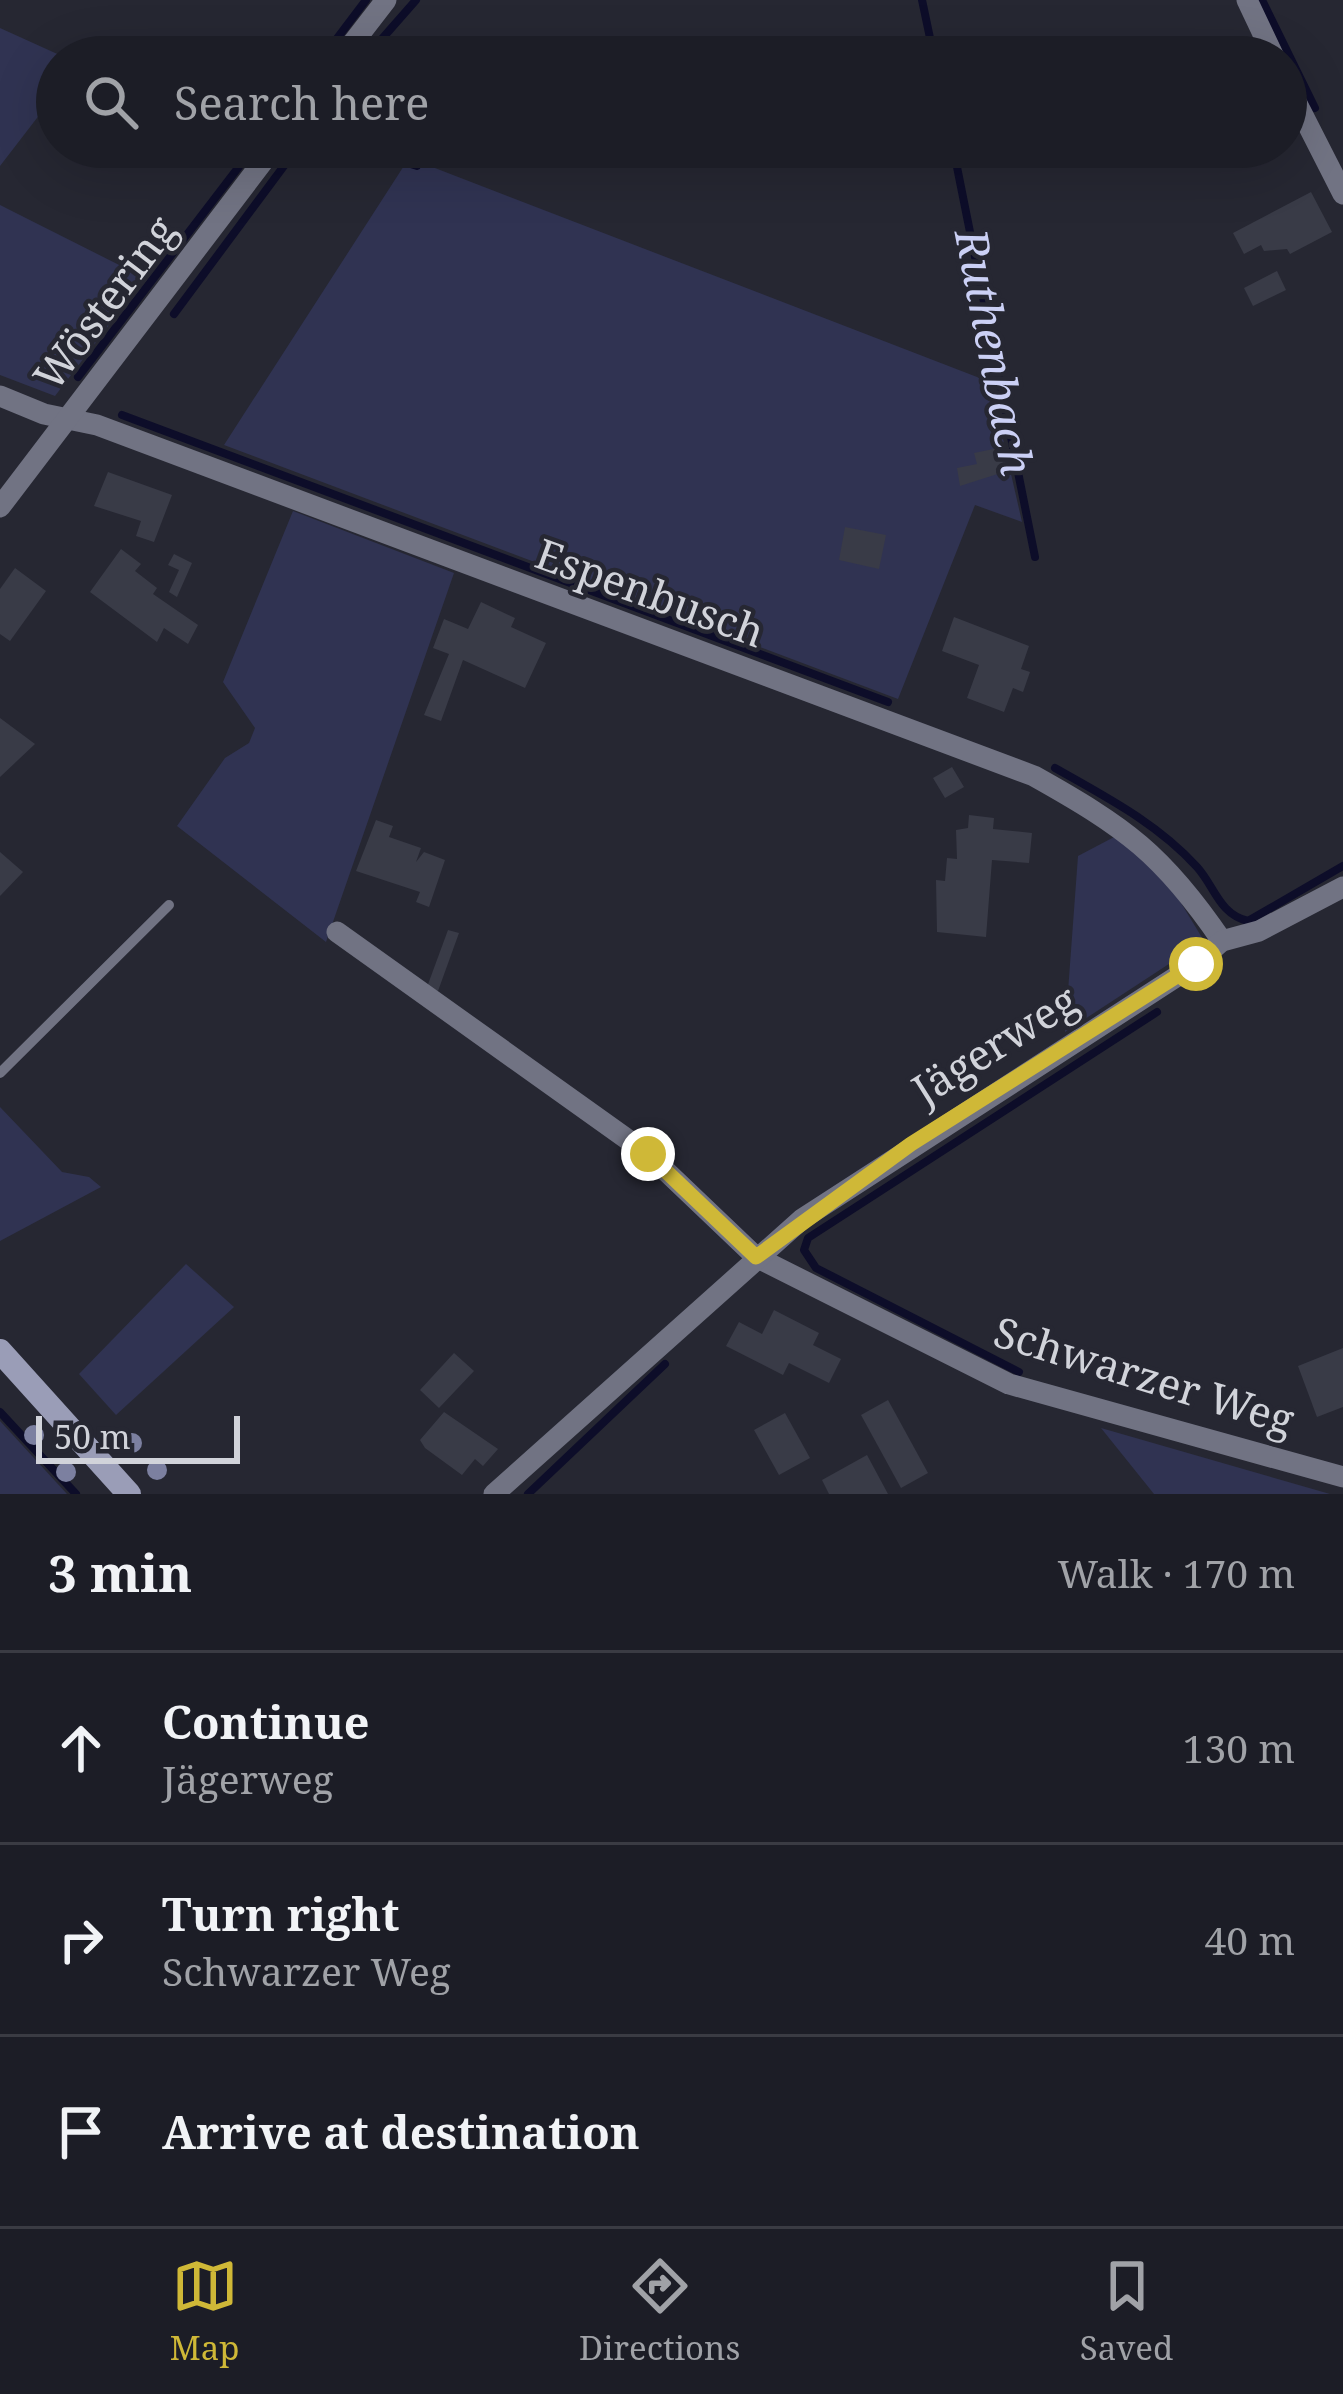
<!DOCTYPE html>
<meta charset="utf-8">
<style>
body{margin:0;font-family:"Noto Serif",serif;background:#292a32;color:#f1f3f6}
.scale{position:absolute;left:36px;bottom:30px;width:204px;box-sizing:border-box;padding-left:12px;border:6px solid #d1d3da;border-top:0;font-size:33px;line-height:42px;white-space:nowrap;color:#d1d3da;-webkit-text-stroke:9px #262732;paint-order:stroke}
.stop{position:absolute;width:36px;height:36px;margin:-27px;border:9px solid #cfb837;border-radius:50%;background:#fff}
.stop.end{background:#cfb837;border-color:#fff;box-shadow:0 3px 12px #0008}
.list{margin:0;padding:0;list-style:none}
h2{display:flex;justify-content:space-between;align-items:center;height:156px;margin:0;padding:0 48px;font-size:51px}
h2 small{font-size:39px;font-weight:400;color:#a0a2a7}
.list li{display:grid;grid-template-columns:78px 1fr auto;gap:36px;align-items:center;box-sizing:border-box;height:192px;padding:0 48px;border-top:3px solid #3a3b43}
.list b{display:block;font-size:45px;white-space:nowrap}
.list p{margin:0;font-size:39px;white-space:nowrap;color:#a0a2a7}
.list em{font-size:39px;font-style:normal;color:#a0a2a7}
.icon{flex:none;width:66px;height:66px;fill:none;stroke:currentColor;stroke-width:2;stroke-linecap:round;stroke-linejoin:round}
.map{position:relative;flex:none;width:1343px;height:1494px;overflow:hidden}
.search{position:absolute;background:#1c1d26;box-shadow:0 12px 48px #0002;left:36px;right:36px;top:36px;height:132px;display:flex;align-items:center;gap:30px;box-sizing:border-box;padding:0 42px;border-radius:66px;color:#a0a2a7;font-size:45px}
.sheet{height:732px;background:#1c1d26}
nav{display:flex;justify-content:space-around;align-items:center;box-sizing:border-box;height:168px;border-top:3px solid #3a3b43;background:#1c1d26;font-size:33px;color:#a0a2a7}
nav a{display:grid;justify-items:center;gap:6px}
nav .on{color:#cfb837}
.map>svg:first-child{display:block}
.green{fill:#303352}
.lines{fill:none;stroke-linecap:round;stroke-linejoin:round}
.stream{stroke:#0d0d29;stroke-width:8}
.building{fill:#393b47}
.lane{stroke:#717383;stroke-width:10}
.street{stroke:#717383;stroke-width:21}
.secondary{stroke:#9a9db7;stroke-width:24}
.tree{fill:#7c80a0}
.route{stroke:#cfb837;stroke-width:15}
.labels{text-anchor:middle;stroke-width:9;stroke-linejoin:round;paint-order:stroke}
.street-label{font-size:42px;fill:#d1d3da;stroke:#262732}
.water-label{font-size:45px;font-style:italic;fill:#cbd0f5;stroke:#262732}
</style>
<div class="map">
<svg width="1343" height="1494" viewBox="0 0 1343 1494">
<rect width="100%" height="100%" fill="#262732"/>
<g class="green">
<polygon points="0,28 64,57 57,57 57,92 0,166"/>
<polygon points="409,158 990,382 1022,522 975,505 898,699 224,445"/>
<polygon points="0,205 145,278 55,396 0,375"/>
<polygon points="293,511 454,573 326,942 177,826 225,758 249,743 255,728 223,682"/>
<polygon points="1116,836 1172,888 1204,941 1065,1032 1078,856"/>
<polygon points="0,1107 62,1172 89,1177 101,1187 0,1241"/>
<polygon points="186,1264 234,1307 116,1415 79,1374"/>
<polygon points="0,1421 67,1494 0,1494"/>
<polygon points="1101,1428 1330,1494 1154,1494"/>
</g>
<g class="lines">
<g class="stream">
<polyline points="922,0 934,57"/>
<polyline points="1262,0 1315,108"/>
<polyline points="323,57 366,0"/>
<polyline points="366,57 416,0"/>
<polyline points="356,147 417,166"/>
<polyline points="953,147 1035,557"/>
<polyline points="174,314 298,147"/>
<polyline points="78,377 254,147"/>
<polyline points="122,415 888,702"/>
<path d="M1055,768C1106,797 1157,823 1197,867C1215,887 1219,914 1248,921L1343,866"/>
<polyline points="1019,1372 816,1268 804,1250 808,1238 1157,1012"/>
<polyline points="0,1412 76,1494"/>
<polyline points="528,1494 665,1364"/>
</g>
</g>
<g class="building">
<polygon points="1311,192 1332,232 1290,254 1287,249 1264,251 1261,245 1244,254 1233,233"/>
<polygon points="1277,271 1286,290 1253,306 1244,288"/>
<polygon points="1003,447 1007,471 960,486 957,468 977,464 974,453"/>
<polygon points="108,472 172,495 154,542 136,536 141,521 94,506"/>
<polygon points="845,527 886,535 879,569 839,560"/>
<polygon points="121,549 141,564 135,571 157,588 153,594 198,625 188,644 164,628 157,642 90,592"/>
<polygon points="174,554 192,563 177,597 169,592 179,570 168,565"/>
<polygon points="15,568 46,591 10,641 0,634 0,589"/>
<polygon points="481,602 515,618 511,627 546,643 525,688 463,660 441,721 424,715 449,654 433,648 444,619 468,629"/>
<polygon points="954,617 1029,646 1021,669 1030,672 1023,692 1013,688 1004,712 967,698 979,665 942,651"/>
<polygon points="0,718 35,744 0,777"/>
<polygon points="952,767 964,787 945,798 933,778"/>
<polygon points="969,815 994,818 993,829 1032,833 1029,863 992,860 986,937 937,932 936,880 945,881 947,858 957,859 956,830 968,828"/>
<polygon points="376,820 393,826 389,837 421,848 416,862 424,852 445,860 429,907 416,902 420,892 356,871"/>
<polygon points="0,852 23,872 0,896"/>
<polygon points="448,930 459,933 438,991 427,987"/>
<polygon points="774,1310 819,1333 813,1345 841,1359 829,1383 789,1363 783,1375 726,1346 739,1322 762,1334"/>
<polygon points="1343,1348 1343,1407 1317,1417 1298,1366"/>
<polygon points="454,1353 474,1371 439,1408 420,1390"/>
<polygon points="888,1400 928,1473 901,1488 861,1415"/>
<polygon points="444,1412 498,1449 483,1466 475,1459 462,1475 425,1448 420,1440"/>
<polygon points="785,1413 810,1458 779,1475 754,1430"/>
<polygon points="867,1455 888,1494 829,1494 822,1480"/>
</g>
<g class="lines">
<polyline class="lane" points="0,1073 169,905"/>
<g class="street">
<polyline points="1247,0 1274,57"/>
<polyline points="342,57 386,0"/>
<polyline points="1286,82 1343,194"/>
<path d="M0,396L44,414L97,425L1034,776C1125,827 1163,854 1222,941"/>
<polyline points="0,507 274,147"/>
<polyline points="337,932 648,1154 756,1257 1009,1384 1343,1477"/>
<polyline points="494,1494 802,1219 1196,964 1222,941 1259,931 1343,887"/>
</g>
<polyline class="secondary" points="0,1351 129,1494"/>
</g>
<g class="tree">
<circle cx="34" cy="1435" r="10"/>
<circle cx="132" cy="1443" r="10"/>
<circle cx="157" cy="1470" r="10"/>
<circle cx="66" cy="1472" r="10"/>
</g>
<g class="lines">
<polyline class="route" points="648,1154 756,1257 911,1144 1196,964"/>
</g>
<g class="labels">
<g class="street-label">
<text transform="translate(105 303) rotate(-53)" y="15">Wöstering</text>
<text transform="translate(650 593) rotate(20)" y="15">Espenbusch</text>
<text transform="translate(995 1045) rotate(-32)" y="15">Jägerweg</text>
<text transform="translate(1144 1376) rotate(17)" y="15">Schwarzer Weg</text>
</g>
<g class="water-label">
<text transform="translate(994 352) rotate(79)" y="16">Ruthenbach</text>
</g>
</g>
</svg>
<div class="scale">50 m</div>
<div class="stop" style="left:1196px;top:964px"></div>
<div class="stop end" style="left:648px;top:1154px"></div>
<div class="search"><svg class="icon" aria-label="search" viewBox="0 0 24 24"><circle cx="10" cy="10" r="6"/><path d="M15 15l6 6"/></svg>Search here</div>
</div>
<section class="sheet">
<h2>3 min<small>Walk · 170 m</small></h2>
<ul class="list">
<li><svg class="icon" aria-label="ahead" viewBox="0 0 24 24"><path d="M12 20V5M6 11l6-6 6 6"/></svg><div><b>Continue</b><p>Jägerweg</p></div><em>130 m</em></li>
<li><svg class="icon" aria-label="right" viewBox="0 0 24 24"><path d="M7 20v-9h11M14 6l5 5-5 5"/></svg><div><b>Turn right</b><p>Schwarzer Weg</p></div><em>40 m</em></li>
<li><svg class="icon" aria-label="arrive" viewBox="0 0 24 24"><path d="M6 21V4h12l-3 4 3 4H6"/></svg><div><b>Arrive at destination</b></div></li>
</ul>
</section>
<nav>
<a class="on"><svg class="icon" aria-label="map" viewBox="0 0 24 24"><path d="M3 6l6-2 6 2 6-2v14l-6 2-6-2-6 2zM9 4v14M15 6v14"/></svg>Map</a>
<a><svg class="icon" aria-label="directions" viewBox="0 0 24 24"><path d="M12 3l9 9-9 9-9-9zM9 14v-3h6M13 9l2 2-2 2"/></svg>Directions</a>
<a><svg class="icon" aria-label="saved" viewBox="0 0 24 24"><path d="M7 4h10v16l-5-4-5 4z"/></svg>Saved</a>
</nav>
